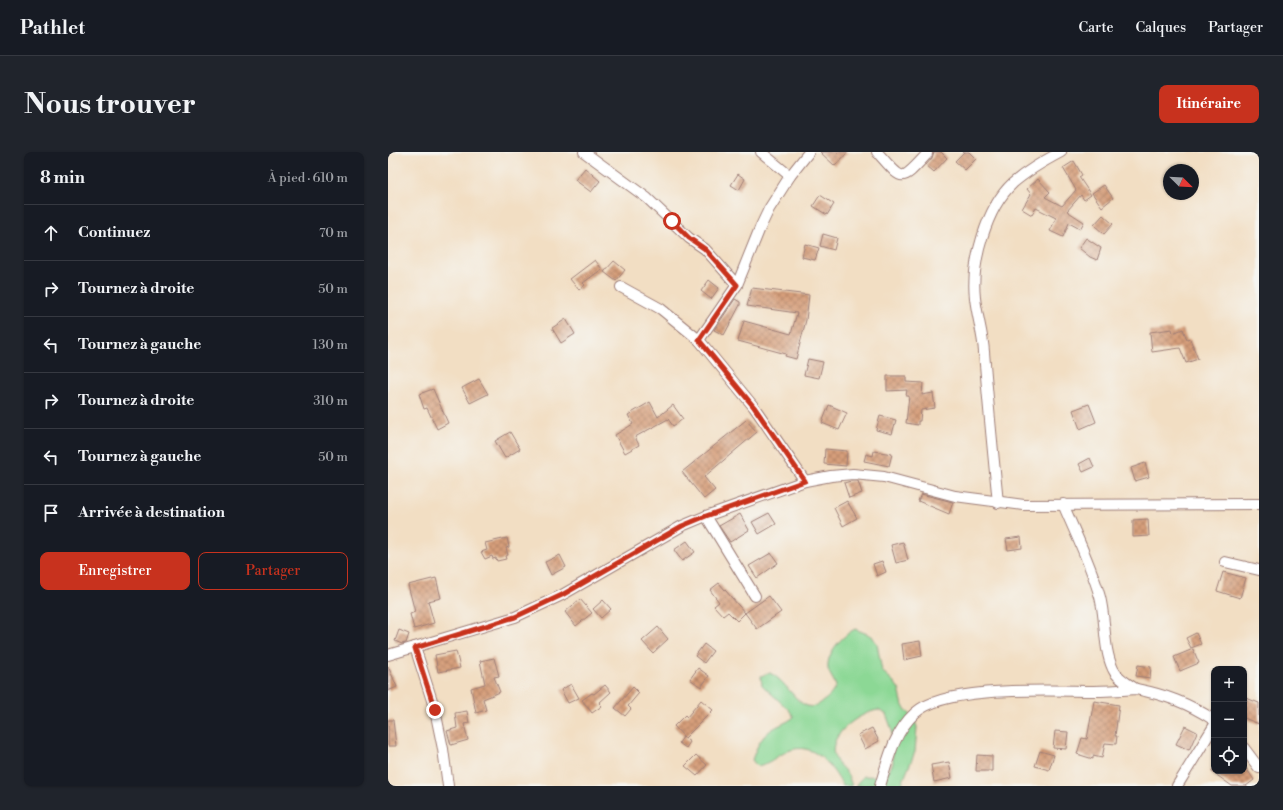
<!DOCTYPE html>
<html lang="fr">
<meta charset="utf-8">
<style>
body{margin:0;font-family:"Libre Bodoni",serif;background:#20242c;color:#f1f3f6}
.controls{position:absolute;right:12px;bottom:12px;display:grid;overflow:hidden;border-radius:8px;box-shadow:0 1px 3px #0004}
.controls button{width:36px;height:36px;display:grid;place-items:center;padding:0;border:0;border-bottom:1px solid #363941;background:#171b24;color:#f1f3f6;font:20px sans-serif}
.compass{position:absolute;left:775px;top:12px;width:36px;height:36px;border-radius:50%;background:#171b24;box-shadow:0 1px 3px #0004;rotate:114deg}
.stop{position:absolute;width:12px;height:12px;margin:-9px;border:3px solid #c8321e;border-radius:50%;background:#fff}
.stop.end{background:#c8321e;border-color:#fff;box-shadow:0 1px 4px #0008}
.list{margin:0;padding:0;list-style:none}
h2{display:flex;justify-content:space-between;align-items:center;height:52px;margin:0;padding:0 16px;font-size:17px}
h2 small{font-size:13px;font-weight:400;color:#9ea1a6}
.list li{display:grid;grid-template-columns:26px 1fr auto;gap:12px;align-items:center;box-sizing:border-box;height:56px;padding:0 16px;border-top:1px solid #363941}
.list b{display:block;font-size:15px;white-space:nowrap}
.list em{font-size:13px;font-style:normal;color:#9ea1a6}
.actions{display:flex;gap:8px;padding:12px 16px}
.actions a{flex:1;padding:9px 0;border:1px solid #c8321e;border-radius:8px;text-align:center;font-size:14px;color:#c8321e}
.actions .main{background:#c8321e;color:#fff}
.icon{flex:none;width:22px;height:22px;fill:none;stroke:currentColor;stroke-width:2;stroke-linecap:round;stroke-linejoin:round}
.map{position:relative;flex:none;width:871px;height:634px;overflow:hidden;border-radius:8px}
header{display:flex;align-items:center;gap:24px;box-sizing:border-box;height:56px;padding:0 20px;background:#171b24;border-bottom:1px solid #363941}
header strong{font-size:19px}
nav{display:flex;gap:22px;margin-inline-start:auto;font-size:14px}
.intro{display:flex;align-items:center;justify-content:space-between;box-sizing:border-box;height:96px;padding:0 24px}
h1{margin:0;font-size:28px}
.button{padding:10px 18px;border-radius:8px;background:#c8321e;color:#fff;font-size:14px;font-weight:700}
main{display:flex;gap:24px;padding:0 24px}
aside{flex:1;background:#171b24;border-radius:8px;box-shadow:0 1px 3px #0004}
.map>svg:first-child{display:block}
.grass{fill:#8cd895;stroke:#6b7c60}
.building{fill:url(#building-cross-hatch)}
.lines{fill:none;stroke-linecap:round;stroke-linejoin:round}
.minor-casing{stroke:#9e7e77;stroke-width:12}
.minor{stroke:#fff;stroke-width:10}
.route{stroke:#c8321e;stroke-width:5}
</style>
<header>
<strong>Pathlet</strong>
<nav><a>Carte</a><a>Calques</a><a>Partager</a></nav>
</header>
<div class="intro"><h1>Nous trouver</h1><a class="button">Itinéraire</a></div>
<main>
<aside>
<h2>8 min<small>À pied · 610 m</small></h2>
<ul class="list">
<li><svg class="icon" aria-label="ahead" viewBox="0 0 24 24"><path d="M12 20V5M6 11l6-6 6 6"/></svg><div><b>Continuez</b></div><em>70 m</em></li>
<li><svg class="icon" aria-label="right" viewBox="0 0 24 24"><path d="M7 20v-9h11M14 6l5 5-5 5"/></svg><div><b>Tournez à droite</b></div><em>50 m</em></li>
<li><svg class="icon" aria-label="left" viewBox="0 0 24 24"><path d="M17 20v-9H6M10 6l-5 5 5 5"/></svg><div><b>Tournez à gauche</b></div><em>130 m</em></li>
<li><svg class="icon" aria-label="right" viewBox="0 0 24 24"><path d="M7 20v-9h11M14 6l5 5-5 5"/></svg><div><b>Tournez à droite</b></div><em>310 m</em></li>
<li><svg class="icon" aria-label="left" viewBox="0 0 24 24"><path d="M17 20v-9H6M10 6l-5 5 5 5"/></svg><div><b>Tournez à gauche</b></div><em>50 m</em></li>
<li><svg class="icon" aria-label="arrive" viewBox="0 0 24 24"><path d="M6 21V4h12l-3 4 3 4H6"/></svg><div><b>Arrivée à destination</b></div></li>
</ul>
<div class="actions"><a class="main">Enregistrer</a><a>Partager</a></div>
</aside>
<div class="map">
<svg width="871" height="634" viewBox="0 0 871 634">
<defs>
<pattern id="building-cross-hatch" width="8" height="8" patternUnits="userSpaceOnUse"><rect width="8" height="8" fill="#d59e7a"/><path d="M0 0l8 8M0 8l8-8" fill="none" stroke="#af8064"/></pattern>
</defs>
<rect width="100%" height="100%" fill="#f6f6f2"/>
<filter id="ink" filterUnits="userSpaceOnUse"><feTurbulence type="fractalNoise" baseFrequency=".025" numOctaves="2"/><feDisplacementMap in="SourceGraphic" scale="8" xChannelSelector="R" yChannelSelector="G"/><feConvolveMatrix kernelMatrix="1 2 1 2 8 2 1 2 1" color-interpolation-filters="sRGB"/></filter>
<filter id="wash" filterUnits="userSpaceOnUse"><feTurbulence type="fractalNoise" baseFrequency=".012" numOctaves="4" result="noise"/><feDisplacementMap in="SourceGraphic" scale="16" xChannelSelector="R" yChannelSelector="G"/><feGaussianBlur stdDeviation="0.9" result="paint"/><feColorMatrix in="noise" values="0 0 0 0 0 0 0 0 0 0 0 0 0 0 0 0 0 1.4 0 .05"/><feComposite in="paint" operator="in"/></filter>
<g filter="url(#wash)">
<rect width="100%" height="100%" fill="#f2dec3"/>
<path class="grass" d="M467,477L484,484L489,492L494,519L506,530L511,537L515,554L526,567L529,575L527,600L513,634H469V631L476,624L495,625L501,619L505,611L504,578L498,562L490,558C471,561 435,585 448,608C450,613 455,616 458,620C461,624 462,629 464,634H455C444,615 426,588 400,599C389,604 381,612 369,614L364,608C368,596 373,585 383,578C390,573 399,571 406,565L401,558L374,533L373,524L382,521C397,528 407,550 419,554C425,556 430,553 434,550C441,545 444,542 448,534C446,528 441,522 440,517C438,501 454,484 467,477Z"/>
<g id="blocks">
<g class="building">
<polygon points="432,0 460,0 447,14"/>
<polygon points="546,0 553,0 559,6 546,20 538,13 544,6"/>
<polygon points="576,0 581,0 588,7 577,18 567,9"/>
<polygon points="686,9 694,23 691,25 703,43 696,48 693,43 679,59 696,70 692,77 681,71 675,85 662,79 668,66 648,56 644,63 634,57 643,42 639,37 650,27 662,40 657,45 674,54 688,38 675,16"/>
<polygon points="197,16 212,29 203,40 187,28"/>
<polygon points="350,22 357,27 351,38 343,33"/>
<polygon points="716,33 725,46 714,55 704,41"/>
<polygon points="432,43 446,52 439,63 425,54"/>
<polygon points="715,63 725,72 716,82 706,73"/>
<polygon points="435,82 449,86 446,98 432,94"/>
<polygon points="698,86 713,96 709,108 702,105 691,96"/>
<polygon points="417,92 431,96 427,108 414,105"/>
<polygon points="207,108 214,117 195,131 197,133 191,138 182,127"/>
<polygon points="226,109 237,118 228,129 216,120"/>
<polygon points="321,128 331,136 323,147 313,139"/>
<polygon points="364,136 421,143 418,168 408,207 397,204 398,202 350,189 356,169 403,182 409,161 359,154"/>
<polygon points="347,147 352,150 352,153 336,183 326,178"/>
<polygon points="178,167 187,182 173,191 164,176"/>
<polygon points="784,177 785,181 795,177 799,188 802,187 810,207 798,211 792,196 764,200 762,180"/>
<polygon points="420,207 435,210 431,226 416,223"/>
<polygon points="499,224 518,224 518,230 535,231 534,243 545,241 547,256 533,258 532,269 530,269 530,273 518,271 521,244 518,244 519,238 499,239"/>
<polygon points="91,227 100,242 82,251 74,236"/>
<polygon points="45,237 60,271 49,277 39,256 36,257 31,242"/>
<polygon points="262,250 270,265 285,253 295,267 285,274 280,267 247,285 251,293 237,301 227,283 245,272 240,263"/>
<polygon points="701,252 708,270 692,277 685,258"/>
<polygon points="441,253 459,261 451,278 434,271"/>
<polygon points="492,264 508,268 504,282 488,278"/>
<polygon points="358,268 369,280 316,325 327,338 316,347 294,320"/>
<polygon points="122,280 132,297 117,306 107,289"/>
<polygon points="437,297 459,299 458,314 436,312"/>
<polygon points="486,299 504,302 501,314 476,309 478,302 485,304"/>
<polygon points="702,306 706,315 695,320 691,312"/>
<polygon points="757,311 761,325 747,329 743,316"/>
<polygon points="463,329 470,329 474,341 461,346 456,331"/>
<polygon points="533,342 565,350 561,362 530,349"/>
<polygon points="459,349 469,366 455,374 446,356"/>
<polygon points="381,361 388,372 371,382 364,370"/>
<polygon points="352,362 361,378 342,390 331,374"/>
<polygon points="760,367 761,384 745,385 745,368"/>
<polygon points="633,385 634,396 620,398 618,387"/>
<polygon points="119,386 121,395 118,396 120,403 117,404 118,407 109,409 108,406 105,407 104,404 97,407 93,400 99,398 97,391"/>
<polygon points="299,389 307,400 294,409 286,398"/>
<polygon points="515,390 520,408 508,411 503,393"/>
<polygon points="383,401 390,411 369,426 361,414"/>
<polygon points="172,403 178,415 163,423 157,410"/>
<polygon points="494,409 498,420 489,424 485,412"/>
<polygon points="835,420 858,426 852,446 829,439"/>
<polygon points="48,426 53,446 40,449 46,471 26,477 22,462 27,460 20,433"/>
<polygon points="331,431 357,461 349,469 340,460 335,464 326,454 331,450 322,438"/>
<polygon points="381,444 393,460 369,477 357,461"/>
<polygon points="192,447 204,461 188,474 177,460"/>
<polygon points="215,448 223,457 213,466 205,457"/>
<polygon points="270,475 280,487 265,501 254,489"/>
<polygon points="11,478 21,482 18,491 14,492 7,489"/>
<polygon points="808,481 813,492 803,496 798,486"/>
<polygon points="532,489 534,504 516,508 514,492"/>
<polygon points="316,492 325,499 316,511 307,504"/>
<polygon points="805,497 811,511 792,519 786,505"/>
<polygon points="68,499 72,516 50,520 47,503"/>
<polygon points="106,506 111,524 106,525 112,540 95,547 98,558 88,561 83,536 97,532 92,509"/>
<polygon points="750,513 763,515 762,526 748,524"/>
<polygon points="0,514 9,535 0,539"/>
<polygon points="310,516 321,524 313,535 302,527"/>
<polygon points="183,532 191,546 180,551 173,538"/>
<polygon points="217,533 223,540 211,551 214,554 204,561 194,548 204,541 206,542"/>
<polygon points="245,535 251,541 240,554 243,557 237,564 227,556"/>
<polygon points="858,546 871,551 871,572 856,566"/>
<polygon points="313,548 325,558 297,586 286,574 297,563 299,565"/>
<polygon points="706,549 731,553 727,584 729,584 728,592 717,591 714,606 705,604 705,607 689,602 694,586 699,587"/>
<polygon points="79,559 81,571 76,572 80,588 63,593 59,579 69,576 67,561"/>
<polygon points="0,568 5,568 8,594 0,594"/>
<polygon points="797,574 809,580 801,598 788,592"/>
<polygon points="484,576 491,589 477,597 470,583"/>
<polygon points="667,579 680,580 678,597 665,596"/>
<polygon points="295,585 302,590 298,596 291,591"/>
<polygon points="652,599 666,603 661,618 647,614"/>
<polygon points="308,603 319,613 309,624 297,614"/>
<polygon points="589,603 604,604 604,619 588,619"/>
<polygon points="561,610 564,626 546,630 543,613"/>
<polygon points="858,616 866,628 858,634 844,634 823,619 856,619"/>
</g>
</g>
</g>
<g filter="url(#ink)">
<use href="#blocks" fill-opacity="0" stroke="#9e7e77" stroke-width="1"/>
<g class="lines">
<g class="minor-casing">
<g id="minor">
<polyline points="196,0 259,46 301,86 317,97 349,133"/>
<polyline points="373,0 402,24"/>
<path d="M489,0C516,30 512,31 539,2"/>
<polyline points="233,135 273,157 311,188 366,255 417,329"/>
<polyline points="311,188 349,133 372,76 381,57 402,24 421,0"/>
<path d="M610,351C605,300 600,250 596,200C595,182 589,164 587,146C583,111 598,56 625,31C640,18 656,9 673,0"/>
<path d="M675,352C688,383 703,413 712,445C718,468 715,496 725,517C729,526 740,532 748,537"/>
<polyline points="318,364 367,444"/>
<polyline points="837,410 871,418"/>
<polyline points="27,495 47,558 55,597 60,634"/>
<polyline points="0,503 127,465 174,443 294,374 318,364 417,329 443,324 465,322 496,325 567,344 636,353 871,352"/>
<polyline points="856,596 871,616"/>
<path d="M492,634C500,608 506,580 527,561C557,533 664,539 705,539C719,539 734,538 748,537C778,543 800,551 826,568"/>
<polyline points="789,634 826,574"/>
</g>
</g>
<use href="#minor" class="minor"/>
</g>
</g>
<g class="lines" filter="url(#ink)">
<polyline class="route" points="47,558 27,496 127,465 174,443 294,374 318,364 417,329 366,255 311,188 349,133 317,97 301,86 284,69"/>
</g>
</svg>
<div class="controls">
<button>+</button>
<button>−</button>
<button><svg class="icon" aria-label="locate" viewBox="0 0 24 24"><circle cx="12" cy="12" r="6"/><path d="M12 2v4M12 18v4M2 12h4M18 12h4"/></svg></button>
</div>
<svg class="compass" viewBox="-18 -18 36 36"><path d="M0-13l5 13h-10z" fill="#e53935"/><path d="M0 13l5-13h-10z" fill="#9ea1a6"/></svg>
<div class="stop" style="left:284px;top:69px"></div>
<div class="stop end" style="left:47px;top:558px"></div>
</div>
</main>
